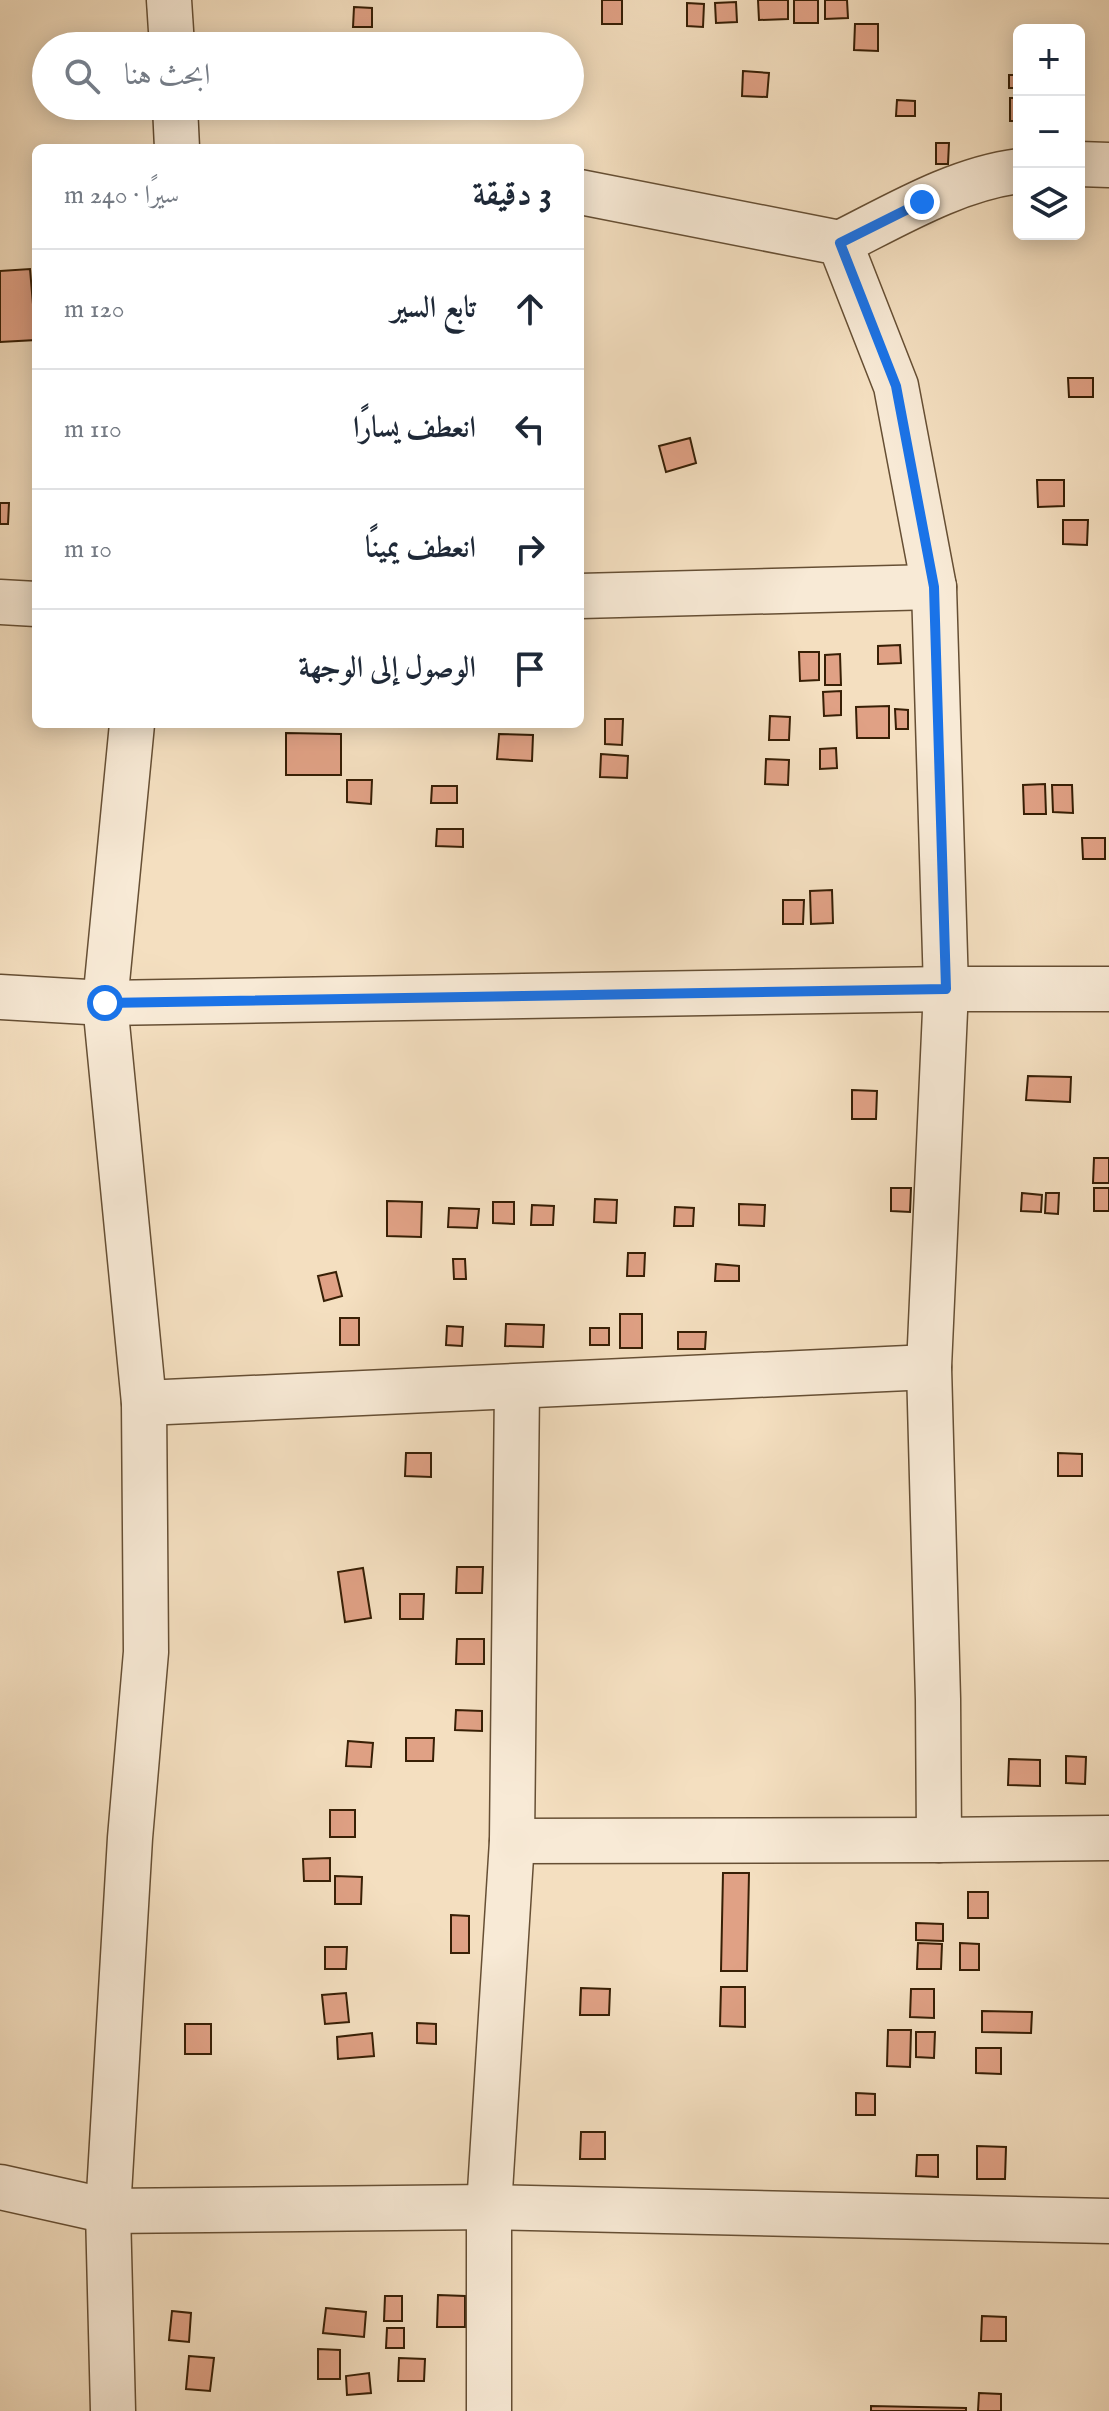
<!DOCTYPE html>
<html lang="ar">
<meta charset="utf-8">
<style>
body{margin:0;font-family:"IM FELL English",Amiri,serif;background:#f6f6f7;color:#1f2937;direction:rtl}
.controls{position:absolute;right:24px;top:24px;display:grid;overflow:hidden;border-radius:12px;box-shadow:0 4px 20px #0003}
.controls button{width:72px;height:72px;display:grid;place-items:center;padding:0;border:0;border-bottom:2px solid #e0e1e3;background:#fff;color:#1f2937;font:40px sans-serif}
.stop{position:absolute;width:24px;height:24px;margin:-18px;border:6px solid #1a73e8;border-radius:50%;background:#fff}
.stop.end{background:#1a73e8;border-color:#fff;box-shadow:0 2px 8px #0008}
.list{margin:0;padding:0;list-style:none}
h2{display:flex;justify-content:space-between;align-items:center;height:104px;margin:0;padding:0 32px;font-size:34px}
h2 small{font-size:26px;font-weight:400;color:#747a83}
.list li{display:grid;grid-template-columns:52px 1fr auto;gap:24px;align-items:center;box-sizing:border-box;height:120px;padding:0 32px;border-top:2px solid #e0e1e3}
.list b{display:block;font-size:30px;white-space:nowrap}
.list em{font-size:26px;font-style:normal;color:#747a83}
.icon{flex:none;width:44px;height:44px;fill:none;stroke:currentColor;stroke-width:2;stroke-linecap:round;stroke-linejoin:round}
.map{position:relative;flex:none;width:1109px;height:2411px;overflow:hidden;direction:ltr}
.search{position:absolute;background:#fff;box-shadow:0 4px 20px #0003;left:32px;top:32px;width:552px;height:88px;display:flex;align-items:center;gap:20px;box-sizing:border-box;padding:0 28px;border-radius:44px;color:#747a83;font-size:30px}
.panel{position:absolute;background:#fff;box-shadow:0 4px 20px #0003;left:32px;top:144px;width:552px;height:584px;border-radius:12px;direction:rtl}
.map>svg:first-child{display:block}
.building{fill:#e0a185;stroke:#371f05;stroke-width:2}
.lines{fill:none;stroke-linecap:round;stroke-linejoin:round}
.minor-casing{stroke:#664f34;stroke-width:47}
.minor{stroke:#f8ead6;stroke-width:44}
.route{stroke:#1a73e8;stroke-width:10}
</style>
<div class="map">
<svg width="1109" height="2411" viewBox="0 0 1109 2411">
<rect width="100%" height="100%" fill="#f4dfc0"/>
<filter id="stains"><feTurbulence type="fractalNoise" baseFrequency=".0025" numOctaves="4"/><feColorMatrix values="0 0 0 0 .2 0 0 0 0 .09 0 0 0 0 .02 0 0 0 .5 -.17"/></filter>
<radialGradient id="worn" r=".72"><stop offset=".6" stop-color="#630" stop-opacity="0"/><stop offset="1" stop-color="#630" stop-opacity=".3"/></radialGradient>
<g class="building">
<rect x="602" y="0" width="20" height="24"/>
<polygon points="758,0 788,0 788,19 759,20"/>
<rect x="794" y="0" width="24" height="23"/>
<polygon points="825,0 847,0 848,18 825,19"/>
<polygon points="736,2 737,22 716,23 715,3"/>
<polygon points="687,3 704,4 703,27 687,26"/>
<polygon points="354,7 372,8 372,27 353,27"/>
<polygon points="855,24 878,24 878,51 854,50"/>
<polygon points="352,35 370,36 370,46 352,46"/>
<polygon points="743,71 769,73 767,97 742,96"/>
<rect x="1009" y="75" width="10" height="13"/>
<rect x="1010" y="98" width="9" height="23"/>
<polygon points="897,100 915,101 915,116 896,116"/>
<polygon points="936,143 949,143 948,164 936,164"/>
<polygon points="30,269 36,340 0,342 0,271"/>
<polygon points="1068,378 1093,378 1093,397 1069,397"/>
<polygon points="690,438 696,463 666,472 659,446"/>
<polygon points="1037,480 1064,480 1064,506 1038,507"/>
<polygon points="0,503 9,503 8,524 0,524"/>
<polygon points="1063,520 1088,520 1087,545 1063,544"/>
<polygon points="900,645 901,663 878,664 878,646"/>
<polygon points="799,652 819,652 819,680 800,681"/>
<polygon points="840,654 841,685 825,685 825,655"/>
<polygon points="841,691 841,715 824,716 823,692"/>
<polygon points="889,706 889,738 857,738 856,707"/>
<polygon points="895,709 908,710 908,729 896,729"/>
<polygon points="770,716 790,717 789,740 769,740"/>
<polygon points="605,719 623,719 622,745 605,744"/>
<polygon points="286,733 341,734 341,775 286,775"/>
<polygon points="499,734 533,735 532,761 497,759"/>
<polygon points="836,748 837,768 820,769 820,749"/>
<polygon points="601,754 628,756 627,778 600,777"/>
<polygon points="766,759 789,760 788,785 765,784"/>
<polygon points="347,780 372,780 371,804 347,802"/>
<polygon points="1045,784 1046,814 1024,814 1023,785"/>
<polygon points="1052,785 1072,785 1073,813 1053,812"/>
<polygon points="432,786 457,786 457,803 431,803"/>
<polygon points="437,829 463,829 463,847 436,846"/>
<polygon points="1082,838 1105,838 1105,859 1083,859"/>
<polygon points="832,890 833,923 811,924 810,891"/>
<polygon points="783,900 804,900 803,924 783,924"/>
<polygon points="1028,1076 1071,1077 1070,1102 1026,1100"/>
<polygon points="852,1090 877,1091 876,1119 852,1119"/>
<polygon points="1094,1158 1109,1158 1109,1183 1093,1183"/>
<polygon points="891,1188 911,1188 910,1212 891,1211"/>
<rect x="1094" y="1188" width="15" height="23"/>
<polygon points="1022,1193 1042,1195 1041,1212 1021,1211"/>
<polygon points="1046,1193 1059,1193 1058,1214 1045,1213"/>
<polygon points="595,1199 617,1200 616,1223 594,1222"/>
<polygon points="387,1201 422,1202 421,1237 387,1236"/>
<polygon points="493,1202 514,1202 514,1224 493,1223"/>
<polygon points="739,1204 765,1205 764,1226 739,1225"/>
<polygon points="532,1205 554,1206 553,1225 531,1225"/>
<polygon points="675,1207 694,1208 693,1226 674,1226"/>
<polygon points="449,1208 479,1209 477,1228 448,1227"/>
<polygon points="628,1253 645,1253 644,1276 627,1276"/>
<polygon points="453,1259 465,1259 466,1279 454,1279"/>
<polygon points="716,1264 739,1266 739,1281 715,1281"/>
<polygon points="336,1272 342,1296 324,1301 318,1276"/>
<rect x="620" y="1314" width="22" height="34"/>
<rect x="340" y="1318" width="19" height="27"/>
<polygon points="506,1324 544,1325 543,1347 505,1346"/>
<polygon points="447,1326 463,1327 462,1346 446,1345"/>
<rect x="590" y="1328" width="19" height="17"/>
<polygon points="678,1332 706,1332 705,1349 678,1349"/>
<polygon points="406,1453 431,1453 431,1477 405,1476"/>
<polygon points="1058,1453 1082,1454 1082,1476 1058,1476"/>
<polygon points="457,1567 483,1567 482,1593 456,1593"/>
<polygon points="363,1568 371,1618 345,1622 338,1572"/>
<polygon points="400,1594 424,1594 423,1619 400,1619"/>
<polygon points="457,1639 484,1639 484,1664 456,1664"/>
<polygon points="456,1710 482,1711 482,1731 455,1730"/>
<polygon points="406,1738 434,1738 433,1761 406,1761"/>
<polygon points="348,1741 373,1743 371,1767 346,1766"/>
<polygon points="1066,1756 1086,1757 1085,1784 1066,1783"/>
<polygon points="1009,1759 1040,1760 1040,1786 1008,1785"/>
<rect x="330" y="1810" width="25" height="27"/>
<polygon points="330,1858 330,1881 304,1881 303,1859"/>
<polygon points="723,1873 749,1873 747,1971 721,1971"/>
<polygon points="335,1876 362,1877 361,1904 335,1904"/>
<rect x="968" y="1892" width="20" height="26"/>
<polygon points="451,1915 469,1916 469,1953 451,1953"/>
<polygon points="916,1923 943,1924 943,1941 916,1940"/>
<polygon points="918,1943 942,1944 941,1969 917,1969"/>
<polygon points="960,1943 979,1944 979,1970 960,1970"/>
<polygon points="325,1947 347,1947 346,1969 325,1969"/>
<polygon points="721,1987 745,1987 745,2027 720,2026"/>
<polygon points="581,1988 610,1989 609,2015 580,2015"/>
<polygon points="911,1989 934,1989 934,2018 910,2017"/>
<polygon points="346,1993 349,2022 325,2024 322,1995"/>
<polygon points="982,2011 1032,2012 1031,2033 982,2032"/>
<polygon points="417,2023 436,2024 436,2044 417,2043"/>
<rect x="185" y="2024" width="26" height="30"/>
<polygon points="888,2030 911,2030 910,2067 887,2066"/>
<polygon points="916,2032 935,2032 934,2058 916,2057"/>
<polygon points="372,2033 374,2056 338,2059 337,2037"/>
<polygon points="976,2048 1001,2048 1001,2074 976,2073"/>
<polygon points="856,2093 875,2094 875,2115 856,2115"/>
<polygon points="581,2132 605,2132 605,2159 580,2159"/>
<polygon points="977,2146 1006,2147 1005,2179 977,2179"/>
<polygon points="917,2155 938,2155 938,2177 916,2176"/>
<polygon points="438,2295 465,2296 465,2327 437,2327"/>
<polygon points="385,2296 402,2296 402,2321 384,2321"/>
<polygon points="326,2308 366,2312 364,2337 323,2333"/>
<polygon points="172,2311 191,2313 189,2342 169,2340"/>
<polygon points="982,2316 1006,2317 1006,2341 981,2341"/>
<polygon points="387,2328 404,2328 404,2348 386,2348"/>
<polygon points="318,2349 340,2350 340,2379 318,2379"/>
<polygon points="189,2356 214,2358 210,2391 186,2389"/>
<polygon points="399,2358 425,2359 424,2381 398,2381"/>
<polygon points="369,2373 371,2393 347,2395 346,2376"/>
<polygon points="979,2393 1001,2394 1001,2411 978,2411"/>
<polygon points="871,2406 966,2408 966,2411 871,2411"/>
</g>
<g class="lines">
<g class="minor-casing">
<g id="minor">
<polyline points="169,0 172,46"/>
<polyline points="175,106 177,148"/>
<polyline points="1079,164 1109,165"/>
<polyline points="580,192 840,243 896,386 934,587 946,989 929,1367 938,1699 939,1840 1109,1838"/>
<path d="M840,243C896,215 956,179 1019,171"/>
<polyline points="580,596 934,587"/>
<polyline points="0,602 36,604"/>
<polyline points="0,997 105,1003 946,989 1109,989"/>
<polyline points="144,1403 929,1367"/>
<polyline points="512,1841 939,1840"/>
<polyline points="0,2187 108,2211 489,2207 1109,2221"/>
<polyline points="113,2411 108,2211 130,1838 146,1652 144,1403 105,1003 132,724"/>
<polyline points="489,2411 489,2207 512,1841 517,1387"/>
</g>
</g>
<use href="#minor" class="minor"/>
</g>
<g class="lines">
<polyline class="route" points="105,1003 946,989 934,587 896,386 840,243 922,202"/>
</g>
<rect width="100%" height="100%" filter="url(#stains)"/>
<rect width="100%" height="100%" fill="url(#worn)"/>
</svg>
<div class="controls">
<button>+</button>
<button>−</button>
<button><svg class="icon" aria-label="layers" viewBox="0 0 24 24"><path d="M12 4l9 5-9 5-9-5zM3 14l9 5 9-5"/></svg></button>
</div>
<div class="stop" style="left:105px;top:1003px"></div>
<div class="stop end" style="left:922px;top:202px"></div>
<div class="search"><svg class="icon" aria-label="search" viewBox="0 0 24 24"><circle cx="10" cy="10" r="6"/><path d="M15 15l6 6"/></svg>ابحث هنا</div>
<section class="panel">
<h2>3 دقيقة<small>سيرًا · 240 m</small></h2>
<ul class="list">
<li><svg class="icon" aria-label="ahead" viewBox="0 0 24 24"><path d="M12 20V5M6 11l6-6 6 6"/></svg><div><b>تابع السير</b></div><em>120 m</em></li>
<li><svg class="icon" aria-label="left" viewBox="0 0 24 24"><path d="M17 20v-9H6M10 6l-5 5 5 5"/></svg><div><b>انعطف يسارًا</b></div><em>110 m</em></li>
<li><svg class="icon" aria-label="right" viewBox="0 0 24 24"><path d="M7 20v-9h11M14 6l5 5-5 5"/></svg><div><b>انعطف يمينًا</b></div><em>10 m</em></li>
<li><svg class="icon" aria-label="arrive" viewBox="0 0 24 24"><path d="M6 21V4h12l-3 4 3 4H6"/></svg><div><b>الوصول إلى الوجهة</b></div></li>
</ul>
</section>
</div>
